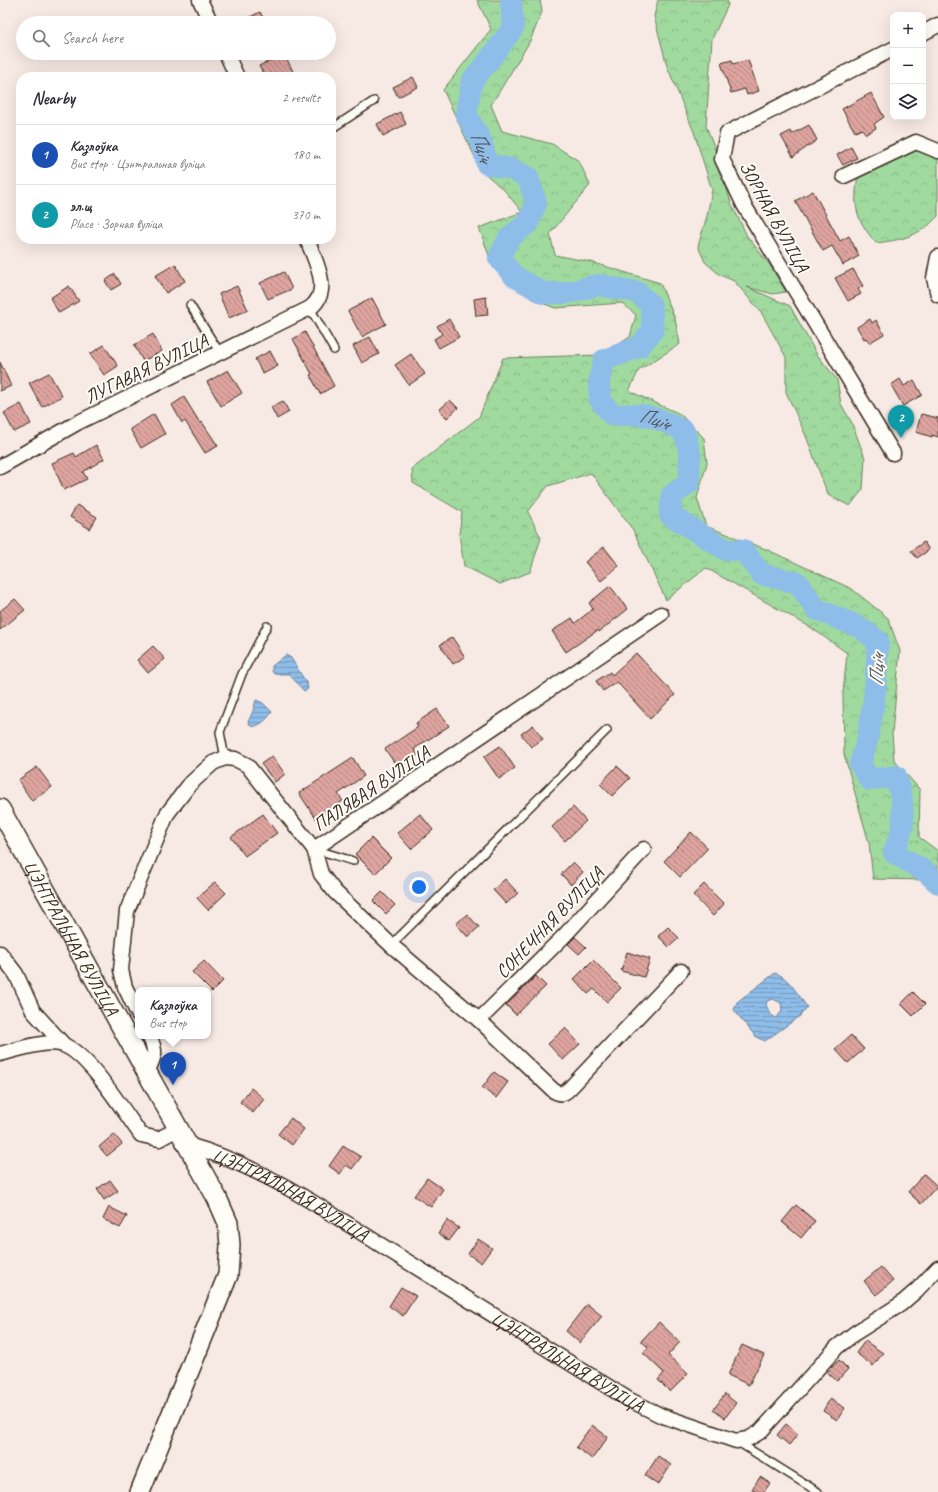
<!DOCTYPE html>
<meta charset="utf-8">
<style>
body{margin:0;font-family:Caveat,sans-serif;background:#f2f2f3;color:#2b2b33}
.controls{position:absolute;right:12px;top:12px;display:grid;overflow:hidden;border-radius:8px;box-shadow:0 4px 16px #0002}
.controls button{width:36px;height:36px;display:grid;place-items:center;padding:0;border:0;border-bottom:1px solid #e1e1e2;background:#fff;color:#2b2b33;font:20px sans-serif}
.you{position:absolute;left:419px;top:887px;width:14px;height:14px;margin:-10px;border:3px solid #fff;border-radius:50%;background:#1a73e8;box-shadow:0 0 0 6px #1a73e833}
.badge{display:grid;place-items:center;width:26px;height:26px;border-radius:50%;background:#0b8043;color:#fff;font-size:13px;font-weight:700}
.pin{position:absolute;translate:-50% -33px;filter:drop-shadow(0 1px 2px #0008)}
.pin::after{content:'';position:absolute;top:21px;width:14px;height:12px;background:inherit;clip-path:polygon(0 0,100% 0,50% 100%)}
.popup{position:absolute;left:135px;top:987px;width:76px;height:52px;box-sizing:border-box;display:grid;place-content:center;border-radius:8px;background:#fff;filter:drop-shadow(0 1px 3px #0005);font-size:13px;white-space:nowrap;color:#7c7c81}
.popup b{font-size:15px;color:#2b2b33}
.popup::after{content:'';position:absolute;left:50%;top:100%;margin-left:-8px;border:8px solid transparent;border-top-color:#fff}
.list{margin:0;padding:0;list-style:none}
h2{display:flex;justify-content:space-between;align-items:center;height:52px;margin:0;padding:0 16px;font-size:17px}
h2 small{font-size:13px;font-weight:400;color:#7c7c81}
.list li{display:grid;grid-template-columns:26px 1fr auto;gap:12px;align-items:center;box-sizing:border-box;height:60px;padding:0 16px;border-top:1px solid #e1e1e2}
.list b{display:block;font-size:15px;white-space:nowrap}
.list p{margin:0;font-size:13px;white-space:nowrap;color:#7c7c81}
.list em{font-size:13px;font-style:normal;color:#7c7c81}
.icon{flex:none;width:22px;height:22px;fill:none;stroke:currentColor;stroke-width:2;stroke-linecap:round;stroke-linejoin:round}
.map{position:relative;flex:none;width:938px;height:1492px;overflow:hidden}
.search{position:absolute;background:#fff;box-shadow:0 4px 16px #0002;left:16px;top:16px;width:320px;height:44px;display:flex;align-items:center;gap:10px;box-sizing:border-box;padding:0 14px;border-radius:22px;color:#7c7c81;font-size:15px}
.panel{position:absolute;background:#fff;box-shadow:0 4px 16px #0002;left:16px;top:72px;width:320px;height:172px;border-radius:16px}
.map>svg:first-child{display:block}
.forest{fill:url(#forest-crowns);stroke:#6e825e}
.water{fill:url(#water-rules);stroke:#6d8298;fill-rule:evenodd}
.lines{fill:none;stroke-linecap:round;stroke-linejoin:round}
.river{stroke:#8ebde9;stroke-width:22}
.building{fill:url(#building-back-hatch);stroke:#3b2a1e}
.service-casing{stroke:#3b2a1e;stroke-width:10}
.minor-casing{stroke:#3b2a1e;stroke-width:17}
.secondary-casing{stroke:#3b2a1e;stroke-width:22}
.service{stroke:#fdfcf7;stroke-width:7}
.minor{stroke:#fdfcf7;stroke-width:14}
.secondary{stroke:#fdfcf7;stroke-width:19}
.labels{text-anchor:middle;stroke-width:4;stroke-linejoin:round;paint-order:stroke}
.street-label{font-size:19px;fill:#3b2a1e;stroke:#fdfcf7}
.water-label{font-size:20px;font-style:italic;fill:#54565b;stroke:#fdfcf7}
</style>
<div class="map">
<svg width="938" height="1492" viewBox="0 0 938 1492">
<defs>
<pattern id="forest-crowns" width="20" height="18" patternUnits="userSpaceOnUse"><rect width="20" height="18" fill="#a0da9f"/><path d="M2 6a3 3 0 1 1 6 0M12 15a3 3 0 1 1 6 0" fill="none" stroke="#8bbb88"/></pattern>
<pattern id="water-rules" width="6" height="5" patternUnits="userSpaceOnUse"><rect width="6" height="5" fill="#8ebde9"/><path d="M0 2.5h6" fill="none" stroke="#759abc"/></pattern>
<pattern id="building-back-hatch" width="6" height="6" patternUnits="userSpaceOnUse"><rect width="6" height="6" fill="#dea49f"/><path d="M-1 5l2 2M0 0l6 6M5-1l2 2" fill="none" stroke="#b58681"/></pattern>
</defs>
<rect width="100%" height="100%" fill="#f7eae5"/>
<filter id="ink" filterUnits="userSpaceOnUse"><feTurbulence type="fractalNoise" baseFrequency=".025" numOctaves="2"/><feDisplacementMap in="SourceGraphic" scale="8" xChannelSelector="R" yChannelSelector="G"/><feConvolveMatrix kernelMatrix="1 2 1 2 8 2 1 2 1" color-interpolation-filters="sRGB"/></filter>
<g filter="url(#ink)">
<g class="forest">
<polygon points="477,0 540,0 542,12 530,41 491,105 502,131 552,144 579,161 590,185 550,234 555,255 591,262 660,283 675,319 680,344 639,370 629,391 680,414 704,438 707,463 697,498 706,526 768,550 852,589 888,618 900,651 892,733 894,760 920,790 919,837 938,851 938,887 927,880 873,879 869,843 844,754 843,693 847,653 810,627 706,568 666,600 633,530 591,473 548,486 528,512 541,538 530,572 500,584 464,566 459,534 462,512 413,483 412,469 479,417 503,358 601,355 630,337 636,315 622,303 555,308 532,299 494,269 479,228 522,212 505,191 481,170 443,90 491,29"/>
<polygon points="658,0 727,0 728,5 712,39 706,126 714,146 731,203 747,236 769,264 786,292 773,294 747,287 790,306 816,353 837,380 841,404 852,423 865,458 863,489 850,506 828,495 806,436 786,392 786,357 761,312 734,281 720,275 705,262 698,246 707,216 712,190 694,132 667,66 654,16"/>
<path d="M916,142L938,153V216C920,236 902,240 876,243C855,218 853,207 858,175Z"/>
</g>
<g class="water">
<polygon points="286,655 291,658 307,684 308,689 304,691 289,674 274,674 272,671 272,666"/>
<path d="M256,700L263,703L272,712C267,720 261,725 252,727L248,722L253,711Z"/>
<path d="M775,973C789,977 798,995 807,1007L800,1016L765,1041L756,1037L734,1010L737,1002ZM773,999L781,1003L782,1011L776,1018L771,1015L766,1005L767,1001Z"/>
</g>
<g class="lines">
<path class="river" id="s1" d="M511,0L513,28L494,54L472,81L466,114L482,143L487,164L511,169L528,177L536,203L528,223L509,238L499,258L514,276L543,293H566L598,285L637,292L651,305L653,330L639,347L604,360L599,382L600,400L612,415C646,413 654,416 684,431L690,454L689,483L672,495L670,515L726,550H743L761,574L798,583L816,609L859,627L878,641L875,692L868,737L860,764L870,780L896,776L902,800L903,826L894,853L926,872L938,883"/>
</g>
<g class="building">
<polygon points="260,12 266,23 238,23"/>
<polygon points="284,54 296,77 265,77 259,66"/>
<polygon points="732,60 733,64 748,60 759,91 747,95 745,89 731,93 721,63"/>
<polygon points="413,77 418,87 398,97 393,87"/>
<polygon points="871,93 884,117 874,124 876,128 866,134 862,129 855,132 842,109"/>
<polygon points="400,112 406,124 383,136 377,124"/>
<polygon points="809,125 817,140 793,157 781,136 791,131 792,134"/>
<polygon points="851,147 857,158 843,165 837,155"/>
<polygon points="813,191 840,241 849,236 859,256 843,265 832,246 823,251 795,201"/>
<polygon points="175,264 185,281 166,293 155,276"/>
<polygon points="853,269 863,286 858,289 861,294 848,301 835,278"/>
<polygon points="284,272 292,289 268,299 260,283"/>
<polygon points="115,274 121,284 111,290 105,281"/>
<polygon points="69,286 79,301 59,313 50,298"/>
<polygon points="237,286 248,310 229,318 219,294"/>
<polygon points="486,297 488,315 476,316 474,299"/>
<polygon points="372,298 386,324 362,337 348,311"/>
<polygon points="449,319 459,337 439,348 434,339 442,334 437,326"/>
<polygon points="870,319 872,323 876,320 884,334 869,343 866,338 864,339 857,327"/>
<polygon points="305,332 334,386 320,394 310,375 312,374 293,339"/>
<polygon points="153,334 162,351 143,361 134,345"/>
<polygon points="370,337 379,354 362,363 353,346"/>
<polygon points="104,345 118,366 104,375 90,354"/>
<polygon points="270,351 278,366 263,374 255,359"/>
<polygon points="411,354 425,374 409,385 395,365"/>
<polygon points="0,362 11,386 0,391"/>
<polygon points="228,370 242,393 221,406 207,382"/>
<polygon points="49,373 62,396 42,407 29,383"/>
<polygon points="900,379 904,386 914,380 922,395 903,406 891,385"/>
<polygon points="184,397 200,423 202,422 218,446 205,453 185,421 182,423 172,405"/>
<polygon points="450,400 458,408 447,418 439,410"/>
<polygon points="283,401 289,412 277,419 271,407"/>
<polygon points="21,404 31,424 14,432 4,413"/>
<polygon points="154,414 165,434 141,448 130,429"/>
<polygon points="921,414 938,418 938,437 932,435 932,437 916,432"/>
<polygon points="96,445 104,459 83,472 87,479 64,490 52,463 74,453 76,457"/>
<polygon points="77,505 97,517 90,529 70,517"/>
<polygon points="924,542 929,550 917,558 911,551"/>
<polygon points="604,547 619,566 601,581 585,562"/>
<polygon points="610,586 628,609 599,632 598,630 566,652 552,631 572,618 575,623 593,609 589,603"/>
<polygon points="15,599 25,610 0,630 0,611"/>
<polygon points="452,637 465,657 453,664 440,645"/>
<polygon points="153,646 165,659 148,673 137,660"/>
<polygon points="636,653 675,695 650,719 617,682 603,691 596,681 610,672 612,675"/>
<polygon points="437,709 449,726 414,749 418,755 398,768 385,749 418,727 416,723"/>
<polygon points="533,725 543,739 531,747 521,734"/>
<polygon points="500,746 515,768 499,779 484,757"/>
<polygon points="272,756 285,774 275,782 261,764"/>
<polygon points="353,758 364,776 338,794 343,801 316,819 299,793"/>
<polygon points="617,766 630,778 612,796 600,784"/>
<polygon points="37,767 52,787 32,801 18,780"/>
<polygon points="573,807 586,821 565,841 552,827"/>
<polygon points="263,814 277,833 245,856 231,837"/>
<polygon points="420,814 433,830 411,849 397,833"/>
<polygon points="691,832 708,848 680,877 664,861"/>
<polygon points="371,838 391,858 375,874 355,854"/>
<polygon points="573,862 583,872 571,885 561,874"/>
<polygon points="505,879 518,893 506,904 493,890"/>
<polygon points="215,882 226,893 208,910 197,898"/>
<polygon points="704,884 724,904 713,916 693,895"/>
<polygon points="382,892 395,905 386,914 373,901"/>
<polygon points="467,914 479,927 468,937 456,924"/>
<polygon points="668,927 679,938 669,947 658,936"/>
<polygon points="575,937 586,947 579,954 568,944"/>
<polygon points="627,952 650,959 644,977 621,971"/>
<polygon points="593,960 621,988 607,1002 594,989 588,994 574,979"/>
<polygon points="204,961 223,981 212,992 192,972"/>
<polygon points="536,976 546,986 516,1015 506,1005"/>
<polygon points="913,992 925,1004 913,1016 901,1004"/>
<polygon points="565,1028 580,1044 563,1060 548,1044"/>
<polygon points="851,1035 864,1049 848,1063 835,1049"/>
<polygon points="494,1072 508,1082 496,1098 482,1088"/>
<polygon points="251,1088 264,1099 253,1113 240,1102"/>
<polygon points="291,1118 304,1129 292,1145 278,1134"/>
<polygon points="114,1134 122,1144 107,1156 99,1147"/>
<polygon points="343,1146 361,1157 352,1169 346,1165 340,1174 329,1166"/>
<polygon points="924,1174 937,1186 921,1204 908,1192"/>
<polygon points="427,1178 443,1189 431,1207 414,1196"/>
<polygon points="110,1180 118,1191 104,1200 97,1189"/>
<polygon points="796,1205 815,1221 801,1238 782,1222"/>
<polygon points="109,1207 127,1216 120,1228 103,1219"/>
<polygon points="447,1220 459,1228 449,1241 438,1234"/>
<polygon points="478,1239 492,1248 481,1263 468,1254"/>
<polygon points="881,1267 893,1281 876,1295 864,1281"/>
<polygon points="401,1287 416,1296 403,1316 389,1306"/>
<polygon points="587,1304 602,1316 580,1343 566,1331"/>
<polygon points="659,1322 680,1342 668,1355 688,1374 670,1392 658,1380 664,1373 643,1353 648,1347 641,1341"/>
<polygon points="865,1341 883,1353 873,1366 856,1353"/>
<polygon points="742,1345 764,1355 749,1385 728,1375"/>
<polygon points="839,1360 848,1369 837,1381 827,1372"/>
<polygon points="725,1394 736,1403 725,1418 713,1410"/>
<polygon points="830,1399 845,1408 837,1420 823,1411"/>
<polygon points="786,1424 798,1434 789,1445 777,1435"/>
<polygon points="592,1425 608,1437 592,1459 576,1447"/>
<polygon points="658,1456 671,1465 658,1485 645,1476"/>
<polygon points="760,1477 770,1483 764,1492 757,1492 752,1489"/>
</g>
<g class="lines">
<g class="service-casing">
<g id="service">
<polyline points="331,129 374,101"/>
<polyline points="190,305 220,353"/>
<polyline points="310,308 334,350"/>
<polyline points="225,758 220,732 242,674 267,626"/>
<polyline points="314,849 353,861"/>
<polyline points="391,945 607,730"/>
<polyline points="738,1442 818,1492"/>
</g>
</g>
<g class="minor-casing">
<g id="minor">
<polyline points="200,0 211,23"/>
<polyline points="923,33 938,25"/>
<polyline points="226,53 237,77"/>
<polyline points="844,176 916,142 938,151"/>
<polyline points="938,257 934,278 938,295"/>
<polyline points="893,453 744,205 722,159 727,133 893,49"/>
<path d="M0,467L77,423L310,308C333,291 315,261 307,239"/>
<path d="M314,849L321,874L335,892L391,945L479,1020L554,1091C561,1095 564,1094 570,1088L681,971"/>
<polyline points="0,953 16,974 33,1011 63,1044"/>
<polyline points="138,1014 125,987 121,970 127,911 167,814 190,784 213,763 225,758 235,759 247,765 314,849 661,614"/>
<polyline points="479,1020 564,936 644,849"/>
<path d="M0,1054C16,1050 47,1039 63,1045C88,1053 125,1113 141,1135L159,1139L179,1128"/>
<path d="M146,1074C154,1058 158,1053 149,1036"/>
<path id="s2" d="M188,1145C262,1166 327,1211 392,1252C470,1301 549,1350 628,1399L660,1415L736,1441L748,1439L760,1432L837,1347L855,1333L901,1304L917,1290L938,1268"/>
</g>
</g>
<g class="secondary-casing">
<g id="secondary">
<path id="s3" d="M0,809L217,1198L228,1223L230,1245L228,1275L140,1492"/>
</g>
</g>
<use href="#service" class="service"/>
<use href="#minor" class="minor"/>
<use href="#secondary" class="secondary"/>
</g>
</g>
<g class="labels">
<g class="street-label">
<text transform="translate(775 216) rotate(61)" y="7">ЗОРНАЯ ВУЛІЦА</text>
<text transform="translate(146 368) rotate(-26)" y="7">ЛУГАВАЯ ВУЛІЦА</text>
<text transform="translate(371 788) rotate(-34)" y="7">ПАЛЯВАЯ ВУЛІЦА</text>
<text transform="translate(549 922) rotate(-46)" y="7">СОНЕЧНАЯ ВУЛІЦА</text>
<text dy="7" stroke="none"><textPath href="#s3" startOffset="147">ЦЭНТРАЛЬНАЯ ВУЛІЦА</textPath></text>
<text dy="7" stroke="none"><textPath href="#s2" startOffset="114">ЦЭНТРАЛЬНАЯ ВУЛІЦА</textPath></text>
<text dy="7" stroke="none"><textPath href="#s2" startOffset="438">ЦЭНТРАЛЬНАЯ ВУЛІЦА</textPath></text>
</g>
<g class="water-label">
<text dy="7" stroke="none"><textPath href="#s1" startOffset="165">Пціч</textPath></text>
<text dy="7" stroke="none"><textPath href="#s1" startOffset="681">Пціч</textPath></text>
<text transform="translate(876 670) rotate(-87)" y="7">Пціч</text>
</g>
</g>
</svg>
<div class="controls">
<button>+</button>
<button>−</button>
<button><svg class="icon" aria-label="layers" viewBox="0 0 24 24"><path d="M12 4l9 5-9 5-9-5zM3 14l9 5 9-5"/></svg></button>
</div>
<div class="you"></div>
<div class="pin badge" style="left:173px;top:1085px;background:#1a4fb4">1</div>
<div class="popup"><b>Казлоўка</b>Bus stop</div>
<div class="pin badge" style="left:901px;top:438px;background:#0f9aa8">2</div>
<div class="search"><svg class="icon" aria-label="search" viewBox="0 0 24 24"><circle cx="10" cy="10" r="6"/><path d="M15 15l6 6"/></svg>Search here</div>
<section class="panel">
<h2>Nearby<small>2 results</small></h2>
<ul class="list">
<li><span class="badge" style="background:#1a4fb4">1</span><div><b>Казлоўка</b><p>Bus stop · Цэнтральная вуліца</p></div><em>180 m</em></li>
<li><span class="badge" style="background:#0f9aa8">2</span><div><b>эл.щ</b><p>Place · Зорная вуліца</p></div><em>370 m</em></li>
</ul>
</section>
</div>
